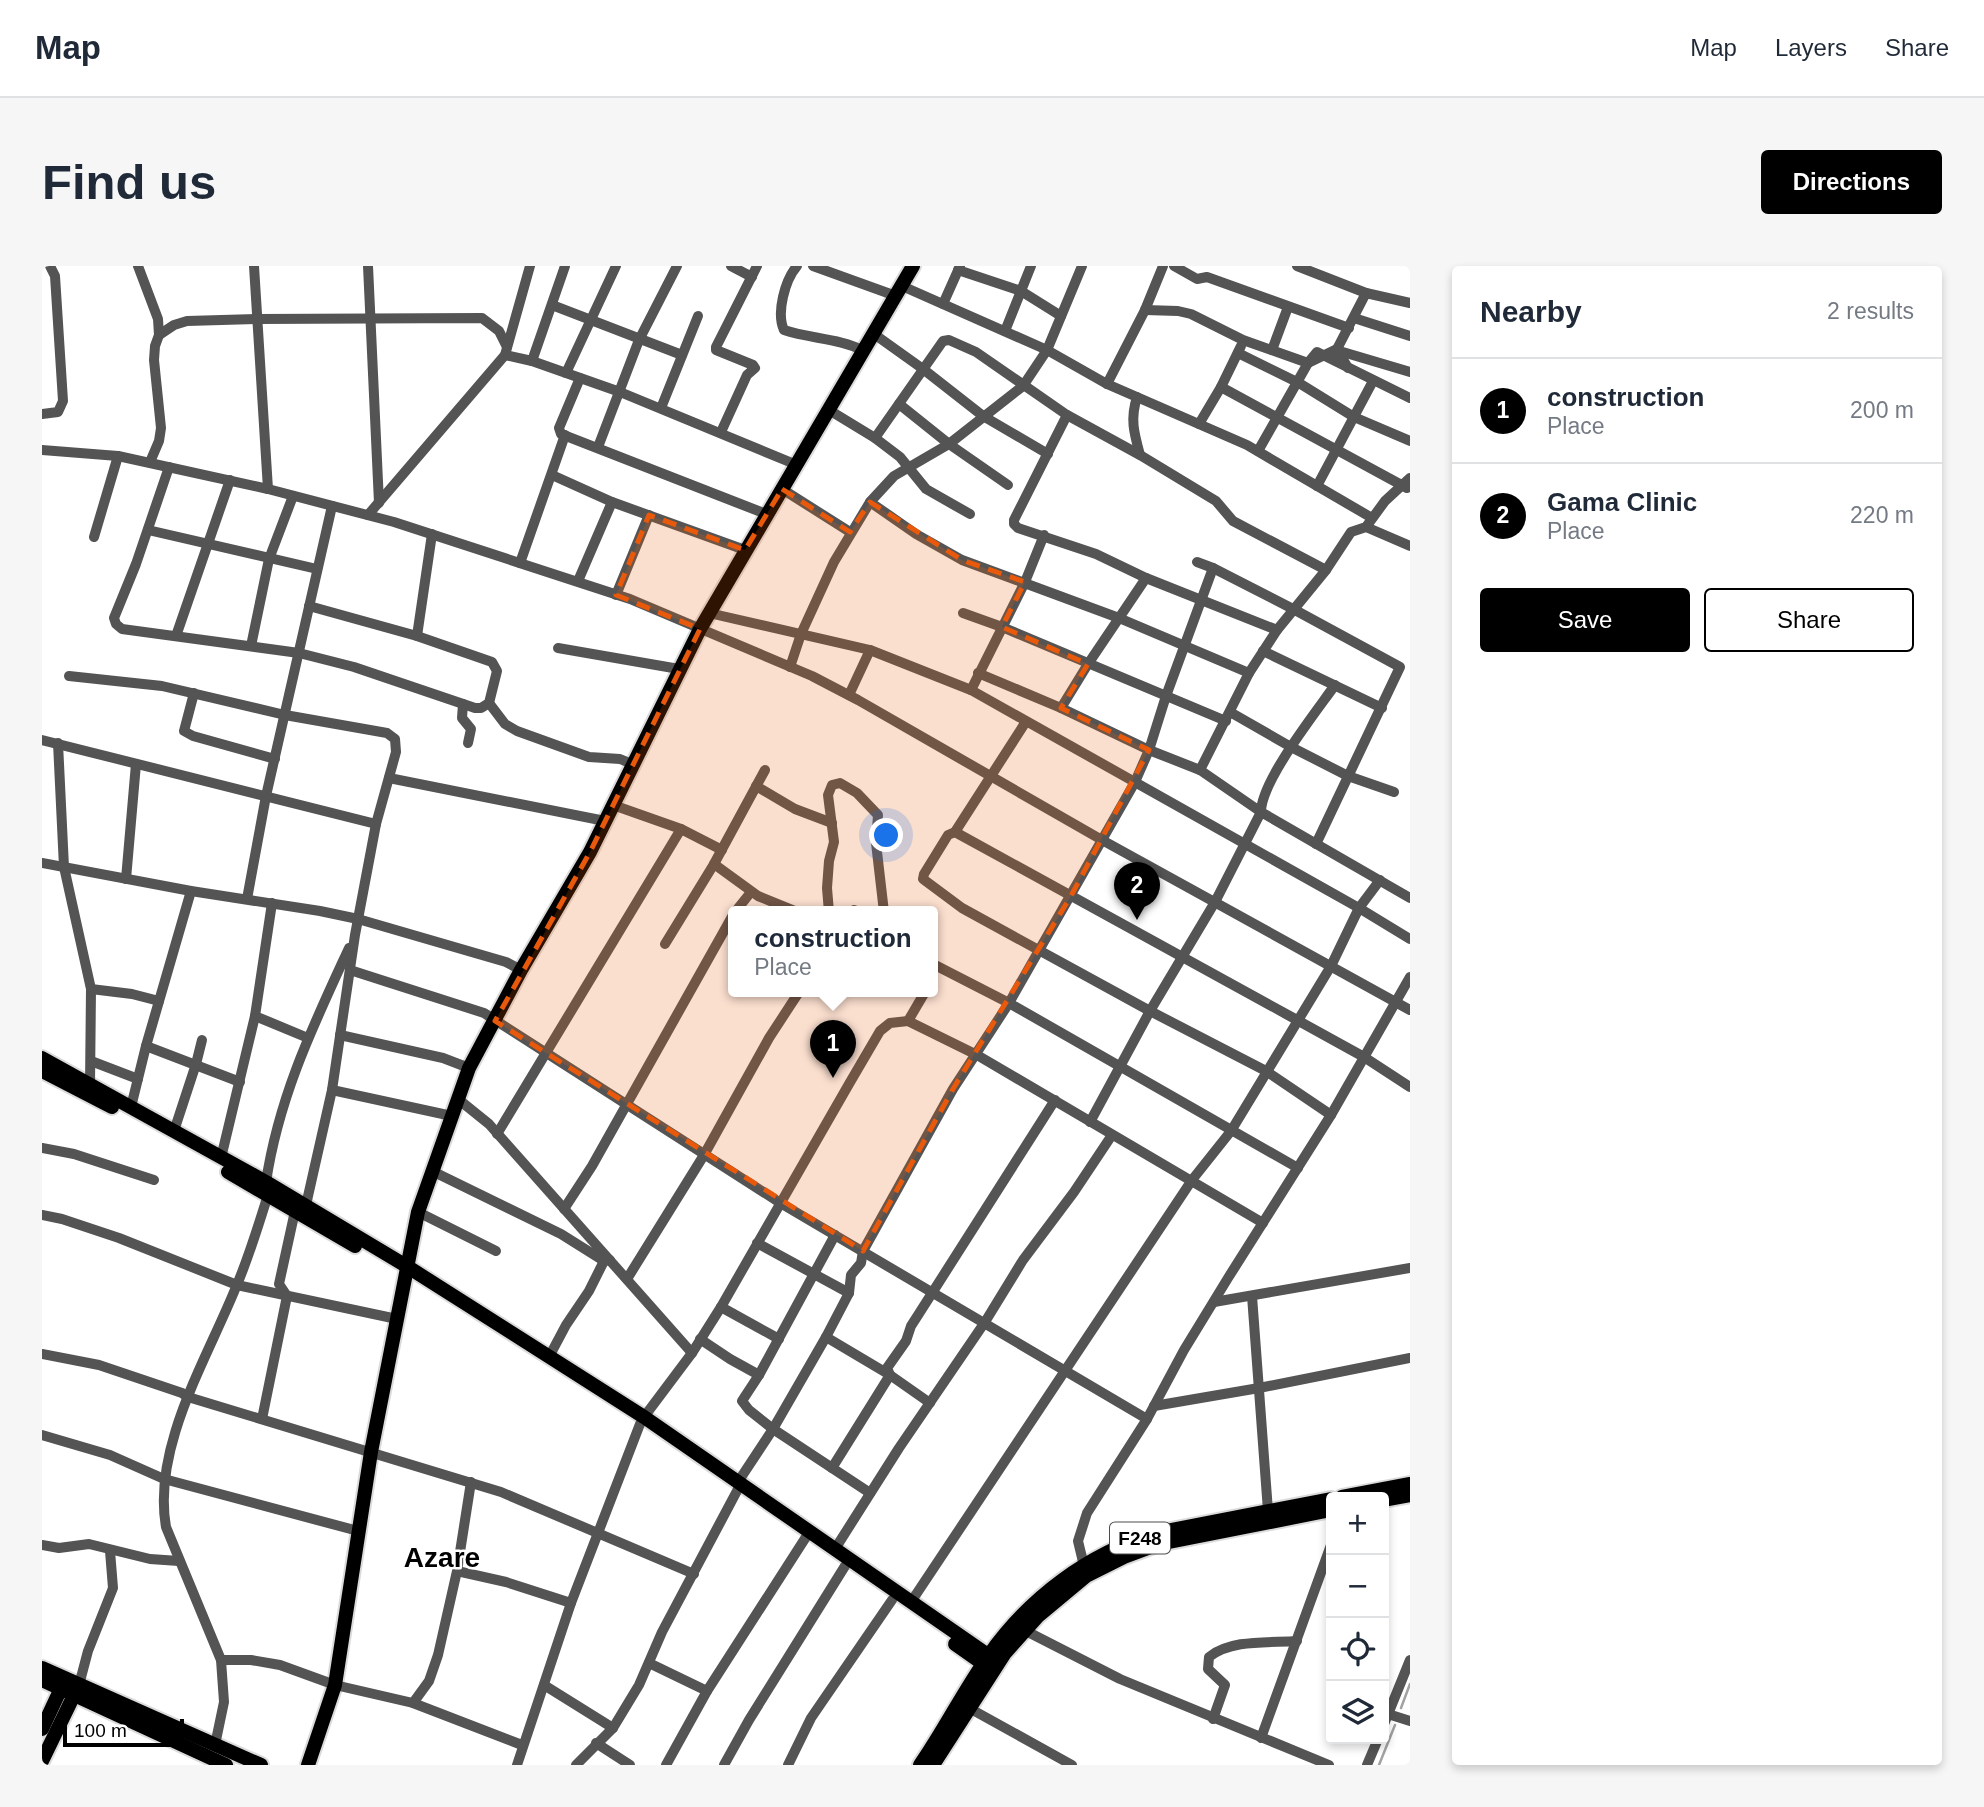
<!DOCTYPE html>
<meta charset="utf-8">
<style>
body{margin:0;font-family:Helvetica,sans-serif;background:#f6f6f7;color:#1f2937}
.controls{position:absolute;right:21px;bottom:21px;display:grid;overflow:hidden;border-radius:7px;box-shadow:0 4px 10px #0003}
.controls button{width:63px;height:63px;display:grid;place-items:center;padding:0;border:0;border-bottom:2px solid #e0e1e3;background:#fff;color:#1f2937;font:35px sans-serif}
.scale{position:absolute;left:21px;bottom:18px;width:121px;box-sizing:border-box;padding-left:7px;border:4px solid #000;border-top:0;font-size:19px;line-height:24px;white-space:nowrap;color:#000;-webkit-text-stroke:5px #fff;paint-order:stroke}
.you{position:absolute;left:845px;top:570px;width:24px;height:24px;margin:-18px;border:5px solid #fff;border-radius:50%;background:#1a73e8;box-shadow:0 0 0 10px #1a73e833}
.badge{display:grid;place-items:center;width:46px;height:46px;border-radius:50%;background:#000;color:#fff;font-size:23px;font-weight:700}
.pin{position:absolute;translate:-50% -58px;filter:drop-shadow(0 2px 4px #0008)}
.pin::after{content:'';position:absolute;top:37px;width:24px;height:21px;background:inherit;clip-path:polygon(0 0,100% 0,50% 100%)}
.popup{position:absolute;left:686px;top:640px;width:210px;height:91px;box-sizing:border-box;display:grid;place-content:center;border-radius:7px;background:#fff;filter:drop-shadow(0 2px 5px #0005);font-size:23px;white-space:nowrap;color:#747a83}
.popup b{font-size:26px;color:#1f2937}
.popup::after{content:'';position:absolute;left:50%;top:100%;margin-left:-14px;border:14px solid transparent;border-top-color:#fff}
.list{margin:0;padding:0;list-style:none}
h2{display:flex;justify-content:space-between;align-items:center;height:91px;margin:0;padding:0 28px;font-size:30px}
h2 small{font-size:23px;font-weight:400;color:#747a83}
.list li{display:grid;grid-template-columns:46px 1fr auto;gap:21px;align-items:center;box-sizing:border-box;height:105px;padding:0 28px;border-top:2px solid #e0e1e3}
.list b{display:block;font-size:26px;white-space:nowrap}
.list p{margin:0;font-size:23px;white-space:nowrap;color:#747a83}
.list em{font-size:23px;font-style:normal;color:#747a83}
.actions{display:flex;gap:14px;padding:21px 28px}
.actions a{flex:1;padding:16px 0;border:2px solid #000;border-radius:7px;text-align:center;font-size:24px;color:#000}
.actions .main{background:#000;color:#fff}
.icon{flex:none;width:38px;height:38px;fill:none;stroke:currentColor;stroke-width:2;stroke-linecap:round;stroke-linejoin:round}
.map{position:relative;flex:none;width:1368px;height:1499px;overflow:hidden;border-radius:7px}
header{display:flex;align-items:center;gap:42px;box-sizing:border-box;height:98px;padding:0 35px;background:#fff;border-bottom:2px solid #e0e1e3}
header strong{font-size:33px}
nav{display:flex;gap:38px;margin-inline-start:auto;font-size:24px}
.intro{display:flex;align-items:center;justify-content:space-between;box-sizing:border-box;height:168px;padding:0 42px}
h1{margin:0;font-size:49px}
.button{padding:18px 32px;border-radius:7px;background:#000;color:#fff;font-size:24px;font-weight:700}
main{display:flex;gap:42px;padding:0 42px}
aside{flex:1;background:#fff;border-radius:7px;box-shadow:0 4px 10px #0003}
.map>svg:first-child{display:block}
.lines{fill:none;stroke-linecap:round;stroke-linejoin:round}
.stream{stroke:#a2a2a2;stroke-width:2.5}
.major-casing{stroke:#dbdbdb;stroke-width:18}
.minor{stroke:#545454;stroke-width:10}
.major{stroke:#000;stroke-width:14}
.marked{fill:#e8590c;fill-opacity:0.2;stroke:#e8590c;stroke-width:5;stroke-dasharray:14 9;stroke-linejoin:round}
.labels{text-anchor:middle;stroke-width:5;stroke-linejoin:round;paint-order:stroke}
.shield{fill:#fff;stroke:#4c4c4c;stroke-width:2}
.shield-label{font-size:19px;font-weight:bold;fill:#000}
.district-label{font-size:28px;font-weight:bold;fill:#000;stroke:#fff}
</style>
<header>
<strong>Map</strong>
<nav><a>Map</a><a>Layers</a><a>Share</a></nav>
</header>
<div class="intro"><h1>Find us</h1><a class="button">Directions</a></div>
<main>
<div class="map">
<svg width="1368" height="1499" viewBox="0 0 1368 1499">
<rect width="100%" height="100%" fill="#fff"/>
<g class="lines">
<g class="stream">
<polyline points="1359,1442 1368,1418"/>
<polyline points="1337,1499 1353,1459"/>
</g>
<g class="major-casing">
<g id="major">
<polyline points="0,792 224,916 366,1001 602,1151 956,1396"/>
<polyline points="0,805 70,841"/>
<polyline points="186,906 313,980"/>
<polyline points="1300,1231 1368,1218"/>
<polyline points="1342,1234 1368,1229"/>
<polyline points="913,1378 950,1404"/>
<polyline points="0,1402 219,1499"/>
<polyline points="0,1414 184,1499"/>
<polyline points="0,1463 22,1416"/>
<polyline points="0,1495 35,1423"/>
<polyline points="266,1499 293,1419 329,1186 376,946 427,802 479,704 548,586 658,363 871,0"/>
<path d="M878,1499C903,1463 922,1424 947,1389C988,1331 1046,1288 1114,1267L1289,1233"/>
<polyline points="891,1499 963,1387 996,1350 1044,1310 1082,1291 1117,1278 1289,1244"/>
</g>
</g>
<g class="minor">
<polyline points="96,0 116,53 117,69 113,80 112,94 119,162 117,175 108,196"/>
<polyline points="212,0 226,223"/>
<polyline points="326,0 337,237"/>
<polyline points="689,0 710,11"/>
<path d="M755,0C743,14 734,47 742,64C769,73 797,72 822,85"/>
<polyline points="771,0 854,30"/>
<polyline points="1132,0 1155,13 1165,11 1307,62"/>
<polyline points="1255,0 1324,27"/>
<polyline points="916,4 979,25 1019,50"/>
<polyline points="860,20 1005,84 1065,118 1205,179 1330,252"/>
<polyline points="901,38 918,0"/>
<polyline points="510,39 640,89"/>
<polyline points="1103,44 1136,45 1149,48 1201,74 1266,97 1295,83 1306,102"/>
<polyline points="1312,52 1368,70"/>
<polyline points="963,65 989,0"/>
<polyline points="832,68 881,103 941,150 1006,188"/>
<polyline points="117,69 132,59 145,55 215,53 440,52 457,65 465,81"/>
<polyline points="1295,83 1324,27 1368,37"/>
<polyline points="1230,84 1246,41"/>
<polyline points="1294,84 1368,106"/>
<polyline points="1196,87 1257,117 1312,151 1368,175"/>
<polyline points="463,89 490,95 578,126 755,199"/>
<polyline points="490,95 523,0"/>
<polyline points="524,107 574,0"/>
<polyline points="538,112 517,162 519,168 724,248"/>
<polyline points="1065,118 1103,44 1121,0"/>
<polyline points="1179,121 1365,222"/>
<path d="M1095,131C1088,153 1092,167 1098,189"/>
<polyline points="857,138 907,178 966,219"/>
<polyline points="619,142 656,50"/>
<polyline points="787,144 833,172 858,191 884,223 928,248"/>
<polyline points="0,148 16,146 21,135 13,10 8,0"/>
<polyline points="1025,149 972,254 972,258 976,262 1054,288 1104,312 1235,364"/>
<polyline points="1157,158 1179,121 1199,80"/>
<polyline points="679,166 705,109 713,102 711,99 674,84 674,81 715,0"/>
<polyline points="833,172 901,75 907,74 934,86 1025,149 1098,189 1174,235 1191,255 1284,304"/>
<polyline points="556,181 597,74 635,0"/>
<polyline points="0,184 76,190 226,223 352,256 588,333 770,410 816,434 1060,574 1368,744"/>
<polyline points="1216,185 1266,97 1275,86 1368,132"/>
<polyline points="127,201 94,298 72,352 74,358 80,363 257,387 312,401 433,442 439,442 447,437 455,405 450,396 375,370 267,340"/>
<polyline points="510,209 570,236 703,284"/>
<polyline points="1275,220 1331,115"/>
<polyline points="740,223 808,266"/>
<polyline points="828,236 874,268 920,294 1077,352 1207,407"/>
<polyline points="326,249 463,89 488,0"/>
<polyline points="1324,261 1368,280"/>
<polyline points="106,264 275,303"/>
<polyline points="52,271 76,190"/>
<polyline points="1155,296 1171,302 1253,344 1358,401 1274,578"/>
<polyline points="478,297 523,169"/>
<polyline points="536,315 570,236"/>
<polyline points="574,329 607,249"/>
<polyline points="667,347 828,384 929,424 1317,642 1368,673"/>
<polyline points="921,347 960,361 1184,455"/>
<polyline points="134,370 188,214"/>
<polyline points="375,370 390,268"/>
<polyline points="209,380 227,293 251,230"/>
<polyline points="516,382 637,403"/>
<polyline points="1221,385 1340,442"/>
<polyline points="748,401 759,368 792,296 828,236 852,210 907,178 981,120 1005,84 1040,0"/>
<polyline points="936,407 1019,442 1107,484 1158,504 1219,546 1368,632"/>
<polyline points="27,410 120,420 243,449 345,467 353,473 354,486 334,558 313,669 290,824 264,939"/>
<polyline points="929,424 983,316 1002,269"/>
<polyline points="152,427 142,465 151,470 233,493"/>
<polyline points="807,429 828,384"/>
<polyline points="447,437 463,458 475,465 547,491 578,493 590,498"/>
<polyline points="421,438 420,452 429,463 426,477"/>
<polyline points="1019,442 1046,398 1104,312"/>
<polyline points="1188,446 1249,481 1306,510 1352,526"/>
<polyline points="983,457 913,566 906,569 882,608 881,613 920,642 1108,745 1224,805 1289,849"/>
<polyline points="0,474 334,558"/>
<polyline points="16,477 22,601 49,723 48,819"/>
<polyline points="1158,504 1207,407 1235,364 1284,304 1309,266 1324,261 1343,235 1368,212"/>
<polyline points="347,512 563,555"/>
<polyline points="714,520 753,543 790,557"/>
<polyline points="571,539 639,563 680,584"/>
<polyline points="913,566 1255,754 1322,791 1368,821"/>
<polyline points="0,597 149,625 278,645 316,653 464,696 479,704"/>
<polyline points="672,598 716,630 755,646"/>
<polyline points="84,613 94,498"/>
<polyline points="205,633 224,530 290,240"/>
<polyline points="693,646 709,626"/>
<polyline points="787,646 785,622 787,595 792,576 786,529 790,519 798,517 815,527 836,549 834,577 842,646"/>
<polyline points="811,646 812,644 815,646"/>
<polyline points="623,678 672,598 723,504"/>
<polyline points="891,698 967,737 1256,902"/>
<polyline points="308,704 442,747 740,938 1105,1153"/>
<polyline points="49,723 90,728 117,735"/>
<polyline points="213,750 266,772"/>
<polyline points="866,755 883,726"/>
<polyline points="298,769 401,792 427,802"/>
<polyline points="104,780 198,816"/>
<polyline points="49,795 96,813"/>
<polyline points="290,824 410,850"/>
<polyline points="416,833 447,858 650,1087"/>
<polyline points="89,841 104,780 149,625"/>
<path d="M1048,856L1108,745L1173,636L1219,546C1219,515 1274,446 1293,419"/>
<polyline points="132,865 154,798 160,774"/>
<polyline points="455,868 639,563"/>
<polyline points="0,882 32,888 112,914"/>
<polyline points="179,892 213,750 230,637"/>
<polyline points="390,905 519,968 562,995 568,994"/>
<path d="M224,916C237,830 271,760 307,682"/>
<polyline points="522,943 550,900 691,649"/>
<polyline points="376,946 454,985"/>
<polyline points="0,949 20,953 77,972 195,1019 355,1053"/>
<polyline points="793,969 717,1109 700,1135 707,1144 731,1163 828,1227"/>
<polyline points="715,977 807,1027"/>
<polyline points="585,1013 662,889 727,772 757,726"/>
<polyline points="1210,1030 1226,1245"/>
<polyline points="1172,1036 1368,1002"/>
<polyline points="679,1041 737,1073"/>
<polyline points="784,1071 848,1109 888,1137"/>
<polyline points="658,1073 688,1093 717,1109"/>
<polyline points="0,1088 57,1099 140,1127 146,1131 459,1226 652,1308"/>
<polyline points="507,1091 524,1059 547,1025 562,995"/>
<polyline points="1112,1140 1217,1122 1368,1092"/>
<polyline points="602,1151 650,1087 679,1041 807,818 838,765 848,757 866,755 935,789 1221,957"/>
<polyline points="220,1153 245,1030 237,1018 253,945"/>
<polyline points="0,1169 68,1189 122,1213 316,1265"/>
<polyline points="790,1202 848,1109 845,1102 864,1075 869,1060 878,1046 1013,834"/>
<polyline points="696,1216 731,1163 784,1071 807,1027 809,1009 819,997 821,985 911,823 967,737 1093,516 1107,484 1124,430 1171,302"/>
<polyline points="0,1279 17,1282 47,1278 108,1293 137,1295"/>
<polyline points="793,1283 857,1182 943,1056 981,994 1032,926 1070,869"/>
<polyline points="1043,1304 1036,1275 1045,1247 1105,1153 1142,1084 1186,1012 1289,849 1368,711"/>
<polyline points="415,1305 464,1316 529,1337"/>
<polyline points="869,1336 1150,914 1189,865 1289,700 1317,642 1338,614"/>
<polyline points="982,1364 1078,1413 1287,1499"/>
<polyline points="179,1394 209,1394 238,1399 293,1419 371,1437 480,1479"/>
<polyline points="607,1397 665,1425"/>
<polyline points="37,1419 46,1385 71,1322 68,1285"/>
<polyline points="502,1419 571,1462"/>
<polyline points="371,1437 387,1415 396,1389 415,1305 429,1216"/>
<polyline points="927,1442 1030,1499"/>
<polyline points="1346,1448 1368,1455"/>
<path d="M1171,1453L1183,1419L1166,1403L1167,1391C1189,1373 1227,1377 1255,1375"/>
<polyline points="1342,1458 1368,1394"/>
<polyline points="1219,1472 1289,1279"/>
<polyline points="554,1477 588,1499"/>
<path d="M173,1479L182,1436L179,1394L124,1261C110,1181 165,1093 194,1021C207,991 216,960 226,929"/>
<polyline points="475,1499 529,1337 598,1158"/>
<polyline points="534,1499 571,1462 597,1419 620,1366 696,1223"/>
<polyline points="624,1499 665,1425 764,1271"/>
<polyline points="682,1499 707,1454 803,1300"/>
<polyline points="746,1499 769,1452 850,1334"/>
<polyline points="1325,1499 1336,1473"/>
</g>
<use href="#major" class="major"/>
</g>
<path class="marked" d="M740,223L808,266L828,236L920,294L983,316L960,361L1046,398L1019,442L1107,484L1029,630L911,823L821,985L453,755L548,586L658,363L574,329L607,249L703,284Z"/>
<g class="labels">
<rect class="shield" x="1068" y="1256.5" width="60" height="31" rx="5"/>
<g class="shield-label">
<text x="1098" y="1279">F248</text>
</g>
<g class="district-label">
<text x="400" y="1301">Azare</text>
</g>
</g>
</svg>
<div class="controls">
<button>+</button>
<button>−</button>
<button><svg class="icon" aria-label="locate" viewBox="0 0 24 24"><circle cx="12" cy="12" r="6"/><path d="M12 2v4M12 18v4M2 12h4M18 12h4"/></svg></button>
<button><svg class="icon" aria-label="layers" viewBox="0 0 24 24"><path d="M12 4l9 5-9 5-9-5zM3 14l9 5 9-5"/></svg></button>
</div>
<div class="scale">100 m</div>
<div class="you"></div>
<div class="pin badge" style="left:791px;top:812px">1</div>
<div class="popup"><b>construction</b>Place</div>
<div class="pin badge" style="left:1095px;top:654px">2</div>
</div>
<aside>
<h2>Nearby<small>2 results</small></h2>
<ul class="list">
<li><span class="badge">1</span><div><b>construction</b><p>Place</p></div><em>200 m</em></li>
<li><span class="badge">2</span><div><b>Gama Clinic</b><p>Place</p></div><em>220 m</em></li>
</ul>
<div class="actions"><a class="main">Save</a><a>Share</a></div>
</aside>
</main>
